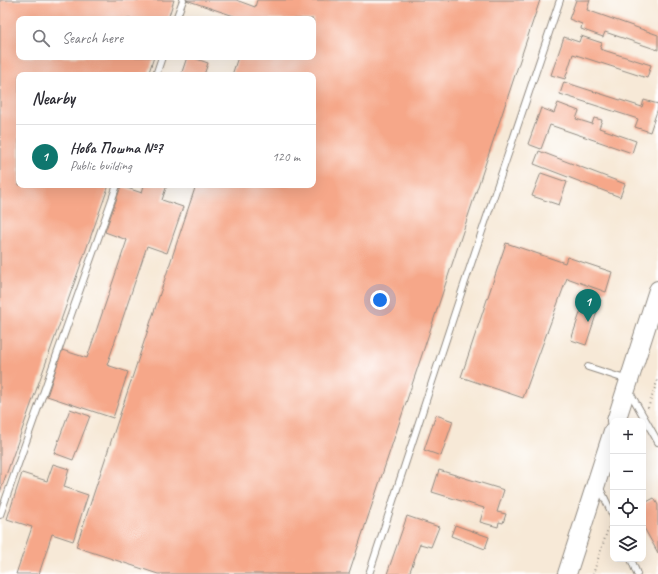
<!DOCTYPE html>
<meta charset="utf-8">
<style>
body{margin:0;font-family:Caveat,sans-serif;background:#f2f2f3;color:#2b2b33}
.controls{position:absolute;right:12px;bottom:12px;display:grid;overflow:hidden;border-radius:8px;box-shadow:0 4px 16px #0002}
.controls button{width:36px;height:36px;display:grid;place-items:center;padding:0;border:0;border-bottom:1px solid #e1e1e2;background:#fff;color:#2b2b33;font:20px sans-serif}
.you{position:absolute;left:380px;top:300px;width:14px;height:14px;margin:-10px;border:3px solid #fff;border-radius:50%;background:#1a73e8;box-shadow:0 0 0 6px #1a73e833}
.badge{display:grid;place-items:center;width:26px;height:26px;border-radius:50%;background:#0f766e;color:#fff;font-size:13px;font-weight:700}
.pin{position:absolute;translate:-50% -33px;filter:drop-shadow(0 1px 2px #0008)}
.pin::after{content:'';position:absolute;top:21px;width:14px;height:12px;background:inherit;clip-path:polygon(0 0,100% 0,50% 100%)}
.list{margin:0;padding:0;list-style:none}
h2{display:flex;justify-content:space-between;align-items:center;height:52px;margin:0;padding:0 16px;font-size:17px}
h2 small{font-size:13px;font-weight:400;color:#7c7c81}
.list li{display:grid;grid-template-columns:26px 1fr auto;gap:12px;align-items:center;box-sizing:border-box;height:64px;padding:0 16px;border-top:1px solid #e1e1e2}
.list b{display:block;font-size:15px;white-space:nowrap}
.list p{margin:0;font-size:13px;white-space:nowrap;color:#7c7c81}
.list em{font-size:13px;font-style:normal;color:#7c7c81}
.icon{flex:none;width:22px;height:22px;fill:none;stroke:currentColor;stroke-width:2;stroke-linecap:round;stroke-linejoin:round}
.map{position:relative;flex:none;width:658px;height:574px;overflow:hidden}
.search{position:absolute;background:#fff;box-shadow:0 4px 16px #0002;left:16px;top:16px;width:300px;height:44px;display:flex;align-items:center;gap:10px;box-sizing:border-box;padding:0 14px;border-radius:8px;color:#7c7c81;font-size:15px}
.panel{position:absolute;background:#fff;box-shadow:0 4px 16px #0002;left:16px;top:72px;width:300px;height:116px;border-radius:8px}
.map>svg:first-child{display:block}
.building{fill:#f6a789}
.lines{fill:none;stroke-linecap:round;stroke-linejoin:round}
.service-casing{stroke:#918a81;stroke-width:8}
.primary-casing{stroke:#918a81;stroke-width:20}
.path{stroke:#918a81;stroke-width:2;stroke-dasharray:1 3;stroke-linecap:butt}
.service{stroke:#fff;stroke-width:6}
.primary{stroke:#fff;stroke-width:18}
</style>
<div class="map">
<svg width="658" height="574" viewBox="0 0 658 574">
<rect width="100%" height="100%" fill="#fff"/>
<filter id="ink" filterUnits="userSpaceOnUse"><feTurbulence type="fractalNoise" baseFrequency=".025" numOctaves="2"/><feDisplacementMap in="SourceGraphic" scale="8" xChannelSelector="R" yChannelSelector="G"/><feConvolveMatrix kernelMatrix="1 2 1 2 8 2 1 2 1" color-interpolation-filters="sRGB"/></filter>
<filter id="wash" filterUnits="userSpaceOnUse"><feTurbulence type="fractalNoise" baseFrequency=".012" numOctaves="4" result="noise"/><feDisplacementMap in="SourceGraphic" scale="16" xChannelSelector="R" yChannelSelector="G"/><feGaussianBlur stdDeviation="0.9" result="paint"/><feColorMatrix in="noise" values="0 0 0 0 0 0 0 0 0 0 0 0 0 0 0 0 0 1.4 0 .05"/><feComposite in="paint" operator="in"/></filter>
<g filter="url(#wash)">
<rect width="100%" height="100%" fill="#f7e9d7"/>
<g id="blocks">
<g class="building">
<polygon points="0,0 174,0 168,19 19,19 19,57 154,57 148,75 19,75 19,185 109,185 0,492"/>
<polygon points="186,0 236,0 255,7 257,0 540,0 349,574 158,574 76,547 196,185 313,185 313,75 232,75 238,57 313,57 313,19 243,19"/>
<polygon points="576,0 590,0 587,10 658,35 658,50 605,32 603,37 581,29 582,24 569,19"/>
<polygon points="581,36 602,43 600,49 651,65 647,78 573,54 565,79 551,75 564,37 579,42"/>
<polygon points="187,57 191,57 208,63 204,75 181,75"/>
<polygon points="564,82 642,107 644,100 658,104 658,108 650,132 635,127 638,119 560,94"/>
<polygon points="558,103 579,111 576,119 592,124 594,118 602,120 599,128 636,141 632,153 550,125 541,149 528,144 541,108 554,113"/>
<polygon points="539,151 625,184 620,197 534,164"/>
<polygon points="541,173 567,182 559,205 532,196"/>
<polygon points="144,185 167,185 162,200 183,207 167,253 147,246 107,365 128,372 113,418 47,396 62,350 87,358 127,240 105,232 121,186 142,193"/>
<polygon points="506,243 565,263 567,257 612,272 606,292 567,278 523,398 461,377"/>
<polygon points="586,295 601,300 586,345 571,340"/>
<polygon points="70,409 90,416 73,460 54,453"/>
<polygon points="436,415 453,421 441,456 424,450"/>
<polygon points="53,464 69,469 64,487 88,495 73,541 52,534 39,574 16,574 32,527 7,519 22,473 47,481"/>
<polygon points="439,470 504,490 497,512 506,514 503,523 499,522 498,527 480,522 484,508 432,492"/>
<polygon points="654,498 658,505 658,553 643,526 643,504"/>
<polygon points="407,516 439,527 431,547 420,544 409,574 387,574"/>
<polygon points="455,525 489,537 485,549 451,536"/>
</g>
</g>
</g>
<g filter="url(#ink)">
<use href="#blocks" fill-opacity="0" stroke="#918a81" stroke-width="1"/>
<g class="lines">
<g class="service-casing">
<g id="service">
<polyline points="176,19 183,0"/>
<polyline points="156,75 162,57"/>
<polyline points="588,367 628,380"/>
<polyline points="629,391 658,442"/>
<polyline points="599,486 613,516"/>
<polyline points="0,515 117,185"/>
<polyline points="631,559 637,574"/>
<path d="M369,574C431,382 495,191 560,0"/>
</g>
</g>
<g class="primary-casing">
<g id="primary">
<polyline points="616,421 658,290"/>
<polyline points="567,574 613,431"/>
</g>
</g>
<g class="path">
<polyline points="648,408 658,379"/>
<polyline points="593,574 610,523"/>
</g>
<use href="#service" class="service"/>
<use href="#primary" class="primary"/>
</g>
</g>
</svg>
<div class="controls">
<button>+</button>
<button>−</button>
<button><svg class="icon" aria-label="locate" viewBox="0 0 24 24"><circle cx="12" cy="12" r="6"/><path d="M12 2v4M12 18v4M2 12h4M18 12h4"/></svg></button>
<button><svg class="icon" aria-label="layers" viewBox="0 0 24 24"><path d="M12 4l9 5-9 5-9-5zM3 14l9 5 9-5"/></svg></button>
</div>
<div class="you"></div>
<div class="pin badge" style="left:588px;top:322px">1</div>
<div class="search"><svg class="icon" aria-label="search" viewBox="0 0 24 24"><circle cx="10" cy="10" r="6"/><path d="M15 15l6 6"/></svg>Search here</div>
<section class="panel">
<h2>Nearby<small></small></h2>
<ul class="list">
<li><span class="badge">1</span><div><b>Нова Пошта №7</b><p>Public building</p></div><em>120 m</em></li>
</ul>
</section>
</div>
